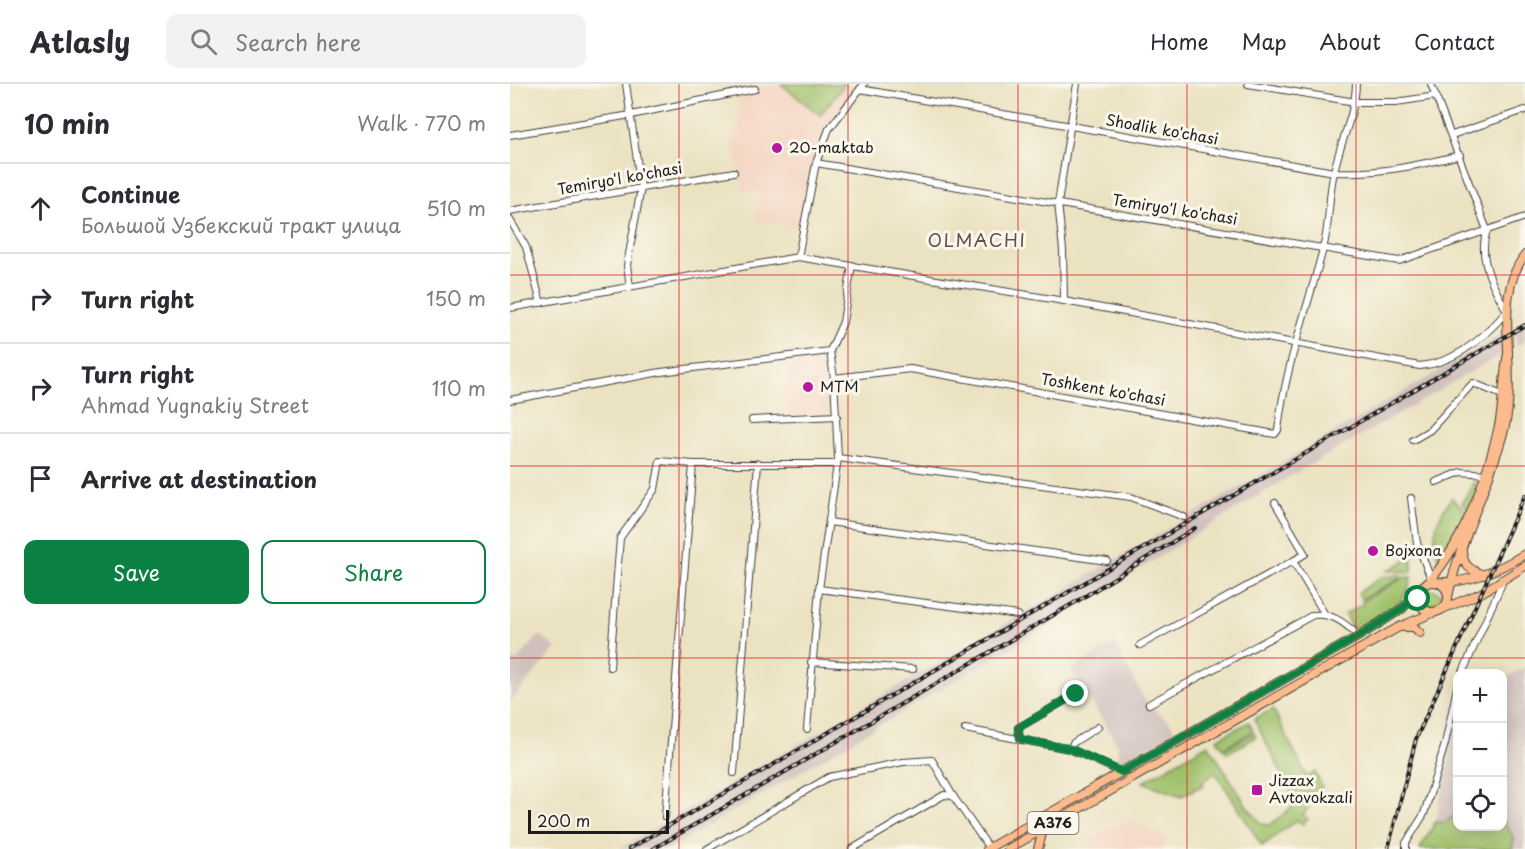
<!DOCTYPE html>
<meta charset="utf-8">
<style>
body{margin:0;font-family:"Playpen Sans",sans-serif;background:#f2f2f3;color:#2b2b33}
.controls{position:absolute;right:18px;bottom:18px;display:grid;overflow:hidden;border-radius:12px;box-shadow:0 3px 15px #0003}
.controls button{width:54px;height:54px;display:grid;place-items:center;padding:0;border:0;border-bottom:2px solid #e1e1e2;background:#fff;color:#2b2b33;font:30px sans-serif}
.scale{position:absolute;left:18px;bottom:15px;width:141px;box-sizing:border-box;padding-left:6px;border:3px solid #1c1c1c;border-top:0;font-size:16px;line-height:21px;white-space:nowrap;color:#1c1c1c;-webkit-text-stroke:4px #fbf7ec;paint-order:stroke}
.stop{position:absolute;width:18px;height:18px;margin:-14px;border:4px solid #0b8043;border-radius:50%;background:#fff}
.stop.end{background:#0b8043;border-color:#fff;box-shadow:0 2px 6px #0008}
.list{margin:0;padding:0;list-style:none}
h2{display:flex;justify-content:space-between;align-items:center;height:78px;margin:0;padding:0 24px;font-size:26px}
h2 small{font-size:20px;font-weight:400;color:#7c7c81}
.list li{display:grid;grid-template-columns:39px 1fr auto;gap:18px;align-items:center;box-sizing:border-box;height:90px;padding:0 24px;border-top:2px solid #e1e1e2}
.list b{display:block;font-size:22px;white-space:nowrap}
.list p{margin:0;font-size:20px;white-space:nowrap;color:#7c7c81}
.list em{font-size:20px;font-style:normal;color:#7c7c81}
.actions{display:flex;gap:12px;padding:18px 24px}
.actions a{flex:1;padding:14px 0;border:2px solid #0b8043;border-radius:12px;text-align:center;font-size:21px;color:#0b8043}
.actions .main{background:#0b8043;color:#fff}
.icon{flex:none;width:33px;height:33px;fill:none;stroke:currentColor;stroke-width:2;stroke-linecap:round;stroke-linejoin:round}
.map{position:relative;flex:none;width:1015px;height:765px;overflow:hidden}
header{display:flex;align-items:center;gap:36px;box-sizing:border-box;height:84px;padding:0 30px;background:#fff;border-bottom:2px solid #e1e1e2}
header strong{font-size:28px}
nav{display:flex;gap:33px;margin-inline-start:auto;font-size:21px}
.search{width:420px;height:54px;background:#f2f2f3;display:flex;align-items:center;gap:15px;box-sizing:border-box;padding:0 21px;border-radius:12px;color:#7c7c81;font-size:22px}
main{display:flex}
aside{flex:1;background:#fff}
.map>svg:first-child{display:block}
.built{fill:#f4d3c0}
.industrial{fill:#d0c0bc}
.green{fill:#a0c16a;stroke:#5e6e43;stroke-width:1.5}
.lines{fill:none;stroke-linecap:round;stroke-linejoin:round}
.minor-casing{stroke:#3b3a35;stroke-width:8}
.major-casing{stroke:#3b3a35;stroke-width:10}
.minor{stroke:#fff;stroke-width:6}
.major{stroke:#fbbb8d;stroke-width:8}
.rail-casing{stroke:#1c1c1c;stroke-width:4}
.rail{stroke:#fbf7ec;stroke-width:1.5;stroke-dasharray:4.5;stroke-linecap:butt}
.route{stroke:#0b8043;stroke-width:8}
.grid{fill:none;stroke:#d62828;stroke-width:1.5;stroke-opacity:0.55}
.poi-dot{fill:#b5179e;stroke:#fbf7ec;stroke-width:2}
.labels{text-anchor:middle;stroke-width:6;stroke-linejoin:round;paint-order:stroke}
.shield{fill:#fbf7ec;stroke:#5f5e5a;stroke-width:1.5}
.shield-label{font-size:14px;font-weight:bold;fill:#1c1c1c}
.street-label{font-size:15px;fill:#1c1c1c;stroke:#fbf7ec}
.poi-label{font-size:15px;fill:#1c1c1c;stroke:#fbf7ec;text-anchor:start}
.quarter-label{font-size:18px;letter-spacing:1.5px;fill:#664f47;stroke:#fbf7ec}
</style>
<header>
<strong>Atlasly</strong>
<div class="search"><svg class="icon" aria-label="search" viewBox="0 0 24 24"><circle cx="10" cy="10" r="6"/><path d="M15 15l6 6"/></svg>Search here</div>
<nav><a>Home</a><a>Map</a><a>About</a><a>Contact</a></nav>
</header>
<main>
<aside>
<h2>10 min<small>Walk · 770 m</small></h2>
<ul class="list">
<li><svg class="icon" aria-label="ahead" viewBox="0 0 24 24"><path d="M12 20V5M6 11l6-6 6 6"/></svg><div><b>Continue</b><p>Большой Узбекский тракт улица</p></div><em>510 m</em></li>
<li><svg class="icon" aria-label="right" viewBox="0 0 24 24"><path d="M7 20v-9h11M14 6l5 5-5 5"/></svg><div><b>Turn right</b></div><em>150 m</em></li>
<li><svg class="icon" aria-label="right" viewBox="0 0 24 24"><path d="M7 20v-9h11M14 6l5 5-5 5"/></svg><div><b>Turn right</b><p>Ahmad Yugnakiy Street</p></div><em>110 m</em></li>
<li><svg class="icon" aria-label="arrive" viewBox="0 0 24 24"><path d="M6 21V4h12l-3 4 3 4H6"/></svg><div><b>Arrive at destination</b></div></li>
</ul>
<div class="actions"><a class="main">Save</a><a>Share</a></div>
</aside>
<div class="map">
<svg width="1015" height="765" viewBox="0 0 1015 765">
<rect width="100%" height="100%" fill="#fbf7ec"/>
<filter id="ink" filterUnits="userSpaceOnUse"><feTurbulence type="fractalNoise" baseFrequency=".0167" numOctaves="2"/><feDisplacementMap in="SourceGraphic" scale="12" xChannelSelector="R" yChannelSelector="G"/><feConvolveMatrix kernelMatrix="1 2 1 2 8 2 1 2 1" color-interpolation-filters="sRGB"/></filter>
<filter id="wash" filterUnits="userSpaceOnUse"><feTurbulence type="fractalNoise" baseFrequency=".008" numOctaves="4" result="noise"/><feDisplacementMap in="SourceGraphic" scale="24" xChannelSelector="R" yChannelSelector="G"/><feGaussianBlur stdDeviation="1.35" result="paint"/><feColorMatrix in="noise" values="0 0 0 0 0 0 0 0 0 0 0 0 0 0 0 0 0 1.4 0 .05"/><feComposite in="paint" operator="in"/></filter>
<g filter="url(#wash)">
<rect width="100%" height="100%" fill="#ebe2c1"/>
<g class="built">
<polygon points="261,0 351,0 316,45 299,90 288,144 247,136 248,109 233,108 221,50 229,40 227,13"/>
<polygon points="314,272 322,329 277,331 276,278"/>
<polygon points="619,735 658,754 652,765 585,765 582,762 578,755"/>
</g>
<g class="industrial">
<polygon points="1015,237 1015,257 1007,262 1004,243"/>
<polygon points="991,251 992,270 772,397 516,555 205,738 158,765 109,765"/>
<polygon points="30,551 46,564 0,618 0,576 6,577"/>
<polygon points="605,560 637,620 660,638 666,649 609,682 607,660 561,585"/>
<polygon points="1015,583 1015,765 1002,765 1004,755 993,735 992,596"/>
<polygon points="947,628 947,731 933,739 926,737"/>
</g>
<g class="green">
<polygon points="271,0 335,0 310,31"/>
<polygon points="964,398 967,405 958,426 952,419"/>
<path d="M942,414L957,429C951,442 942,470 928,474C920,450 927,433 942,414Z"/>
<polygon points="902,473 902,488 877,487"/>
<polygon points="890,491 891,494 852,515 848,509 871,493"/>
<path d="M895,493H901C901,520 868,532 848,545L841,543L835,530L853,520L852,517Z"/>
<circle cx="923" cy="514" r="8"/>
<path d="M763,625L797,693L805,688L812,702C805,712 793,710 781,708L744,635Z"/>
<polygon points="739,638 743,647 713,664 707,655"/>
<polygon points="744,649 746,653 717,669 714,665"/>
<polygon points="698,660 738,724 752,740 760,741 782,723 779,713 787,717 803,716 793,731 798,735 793,740 787,736 752,762 706,689 693,697 694,701 671,712 633,698"/>
<polygon points="947,731 948,742 992,742 993,735 1004,755 1002,765 910,765 926,737 933,739"/>
</g>
</g>
<g filter="url(#ink)">
<g class="lines">
<g class="minor-casing">
<g id="minor">
<polyline points="116,0 131,104 117,181 120,203"/>
<polyline points="738,0 845,18 886,18 926,12"/>
<path d="M350,5L824,88C868,90 907,82 950,71"/>
<polyline points="0,51 121,31 245,5"/>
<polyline points="942,51 1015,26"/>
<polyline points="306,79 889,177 1015,133"/>
<polyline points="0,127 224,88"/>
<polyline points="0,136 16,163 31,219"/>
<polyline points="288,173 306,79 319,45 354,0"/>
<polyline points="554,217 553,166 548,119 567,0"/>
<path d="M0,224L288,173L554,217L910,282C945,279 975,253 997,227C983,203 967,174 977,146L921,0"/>
<path d="M324,294L400,285L765,350L768,346C775,283 797,226 813,165C820,140 818,113 824,88C830,58 845,31 846,0"/>
<polyline points="0,316 151,288 320,267"/>
<polyline points="242,336 327,332"/>
<polyline points="903,356 920,346 963,299 992,311"/>
<polyline points="328,374 621,413 674,433"/>
<polyline points="926,398 951,388 977,390"/>
<polyline points="901,414 907,459 921,495"/>
<polyline points="765,419 795,470 783,477 814,529"/>
<polyline points="319,438 597,477"/>
<polyline points="309,505 508,531"/>
<polyline points="630,561 783,477"/>
<polyline points="301,578 403,585"/>
<polyline points="100,583 110,454 145,405 150,377 183,380"/>
<polyline points="952,590 993,497"/>
<path d="M639,620L803,531C824,529 834,539 849,552"/>
<polyline points="297,645 309,505 328,374 324,294 320,267 333,238 342,181"/>
<polyline points="455,645 560,665 611,688"/>
<polyline points="510,655 508,644 566,610"/>
<polyline points="560,665 563,659 588,643"/>
<polyline points="224,689 248,379"/>
<polyline points="155,733 183,380 327,380"/>
<polyline points="197,765 319,693 393,678 422,676 443,712"/>
<polyline points="342,765 434,711 443,712 479,764"/>
<polyline points="896,765 896,759 914,730 935,660 948,599"/>
</g>
</g>
<g class="major-casing">
<g id="major">
<path d="M998,269C997,236 993,199 1015,171"/>
<path d="M952,465C952,481 960,486 974,491"/>
<path d="M925,498C959,500 986,487 1015,470"/>
<circle cx="923" cy="513" r="15"/>
<path d="M918,499C955,456 976,397 989,342C994,318 993,293 998,269C999,292 1000,320 995,342C980,401 950,454 938,513"/>
<polyline points="893,543 904,543 910,549"/>
<polyline points="477,765 849,552 893,524 910,505"/>
<polyline points="498,765 889,543 971,509 1015,482"/>
<polyline points="528,765 533,745"/>
</g>
</g>
<use href="#minor" class="minor"/>
<use href="#major" class="major"/>
<g class="rail-casing">
<g id="rail">
<polyline points="119,765 1015,241"/>
<polyline points="143,765 564,519 685,444"/>
<polyline points="878,765 906,655 1015,411"/>
</g>
</g>
<use href="#rail" class="rail"/>
</g>
</g>
<g class="lines" filter="url(#ink)">
<polyline class="route" points="566,610 508,644 510,655 561,665 612,688 849,552 893,524 910,506 908,515"/>
</g>
<path class="grid" d="M169,0V765M338,0V765M508,0V765M677,0V765M846,0V765M0,191H1015M0,382H1015M0,574H1015"/>
<g class="poi-dot">
<circle cx="267" cy="64" r="6"/>
<circle cx="298" cy="303" r="6"/>
<circle cx="863" cy="467" r="6"/>
<rect x="741" y="700" width="12" height="12" rx="3"/>
</g>
<g class="labels">
<rect class="shield" x="517.5" y="728" width="51" height="22" rx="4.5"/>
<g class="shield-label">
<text x="543" y="744">A376</text>
</g>
<g class="street-label">
<text transform="translate(652 46) rotate(10)" y="5">Shodlik ko'chasi</text>
<text transform="translate(110 95) rotate(-10)" y="5">Temiryo'l ko'chasi</text>
<text transform="translate(665 126) rotate(9)" y="5">Temiryo'l ko'chasi</text>
<text transform="translate(593 306) rotate(10)" y="5">Toshkent ko'chasi</text>
</g>
<g class="poi-label">
<text x="279" y="69">20-maktab</text>
<text x="310" y="308">MTM</text>
<text x="875" y="472">Bojxona</text>
<text x="759" y="702">Jizzax<tspan x="759" dy="17">Avtovokzali</tspan></text>
</g>
<g class="quarter-label">
<text x="467" y="163">OLMACHI</text>
</g>
</g>
</svg>
<div class="controls">
<button>+</button>
<button>−</button>
<button><svg class="icon" aria-label="locate" viewBox="0 0 24 24"><circle cx="12" cy="12" r="6"/><path d="M12 2v4M12 18v4M2 12h4M18 12h4"/></svg></button>
</div>
<div class="scale">200 m</div>
<div class="stop" style="left:908px;top:515px"></div>
<div class="stop end" style="left:566px;top:610px"></div>
</div>
</main>
